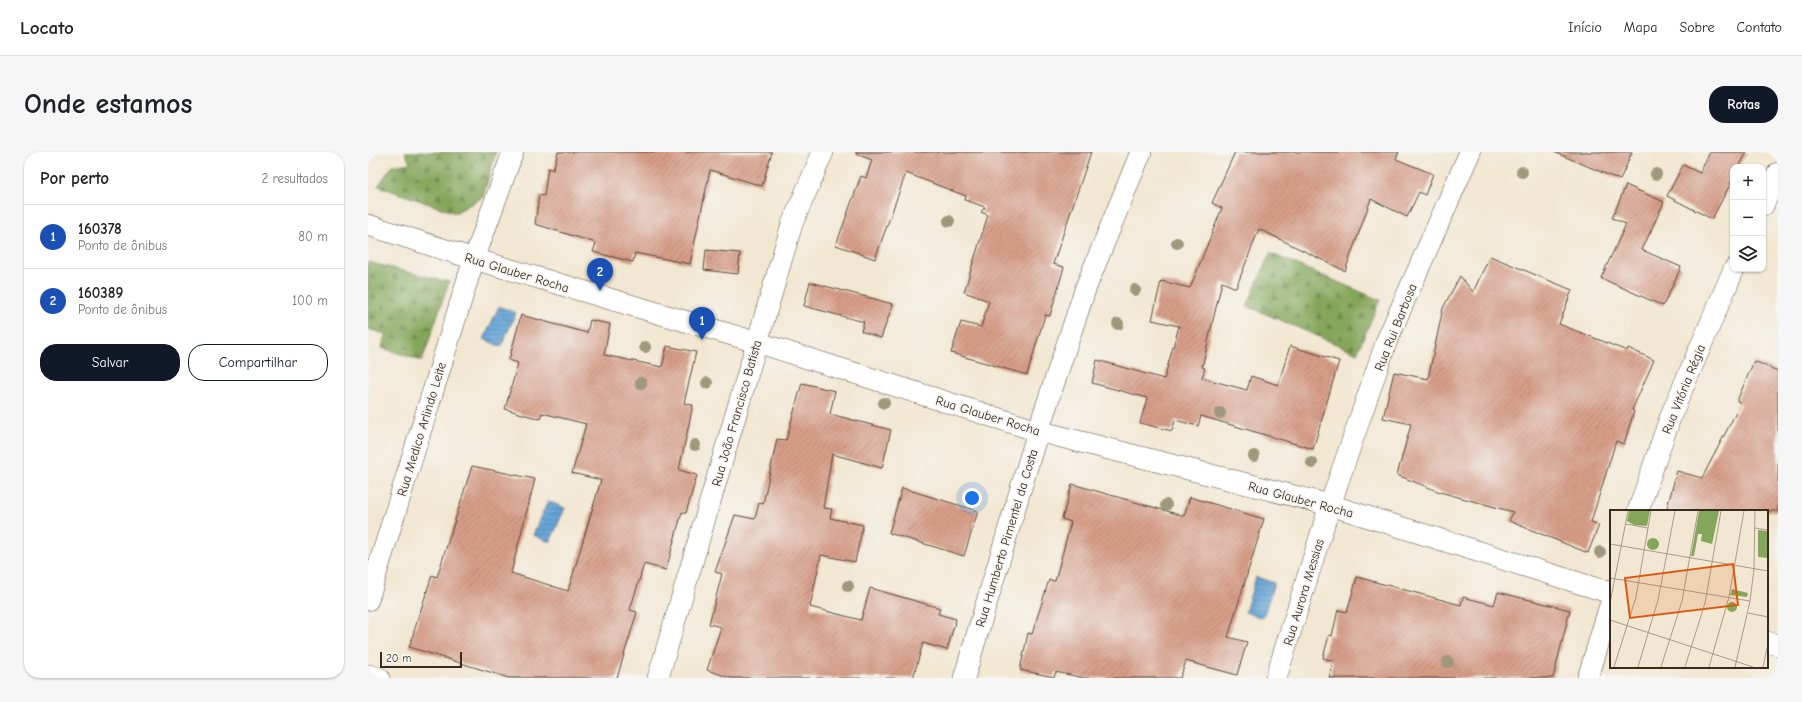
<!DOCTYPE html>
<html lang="pt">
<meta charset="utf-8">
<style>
body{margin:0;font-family:"Comic Neue",sans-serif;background:#f6f6f6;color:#202124}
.controls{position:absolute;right:12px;top:12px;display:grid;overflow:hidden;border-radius:8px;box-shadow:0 1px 3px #0004}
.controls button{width:36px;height:36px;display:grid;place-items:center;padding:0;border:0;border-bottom:1px solid #e0e0e0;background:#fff;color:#202124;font:20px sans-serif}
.scale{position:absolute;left:12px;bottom:10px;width:82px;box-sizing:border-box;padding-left:4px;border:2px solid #3b2a1e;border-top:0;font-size:11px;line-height:14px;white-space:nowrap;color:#3b2a1e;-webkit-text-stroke:3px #f6f6f2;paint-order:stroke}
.you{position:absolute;left:604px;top:346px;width:14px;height:14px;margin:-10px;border:3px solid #fff;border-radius:50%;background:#1a73e8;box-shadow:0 0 0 6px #1a73e833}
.badge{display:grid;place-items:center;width:26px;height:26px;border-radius:50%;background:#111827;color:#fff;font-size:13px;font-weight:700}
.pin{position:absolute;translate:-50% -33px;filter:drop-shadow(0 1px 2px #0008)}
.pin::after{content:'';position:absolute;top:21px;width:14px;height:12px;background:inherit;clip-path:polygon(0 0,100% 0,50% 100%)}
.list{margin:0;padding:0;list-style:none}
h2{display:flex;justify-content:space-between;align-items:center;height:52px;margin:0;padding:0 16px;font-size:17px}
h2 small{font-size:13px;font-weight:400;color:#757577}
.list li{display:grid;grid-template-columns:26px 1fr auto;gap:12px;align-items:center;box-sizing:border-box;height:64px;padding:0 16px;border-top:1px solid #e0e0e0}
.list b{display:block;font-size:15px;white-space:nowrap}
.list p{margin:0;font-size:13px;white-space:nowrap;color:#757577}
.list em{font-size:13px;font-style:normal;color:#757577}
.actions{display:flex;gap:8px;padding:12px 16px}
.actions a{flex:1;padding:9px 0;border:1px solid #111827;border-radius:16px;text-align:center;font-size:14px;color:#111827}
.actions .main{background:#111827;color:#fff}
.icon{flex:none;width:22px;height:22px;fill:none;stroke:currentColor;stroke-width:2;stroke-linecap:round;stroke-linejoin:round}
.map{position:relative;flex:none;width:1410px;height:526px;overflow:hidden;border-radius:16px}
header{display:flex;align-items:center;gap:24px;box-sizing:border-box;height:56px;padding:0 20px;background:#fff;border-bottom:1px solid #e0e0e0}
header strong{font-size:19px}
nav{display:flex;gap:22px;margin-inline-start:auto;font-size:14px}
.intro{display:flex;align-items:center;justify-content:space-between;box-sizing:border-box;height:96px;padding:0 24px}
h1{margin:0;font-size:28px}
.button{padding:10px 18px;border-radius:16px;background:#111827;color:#fff;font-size:14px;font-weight:700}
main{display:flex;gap:24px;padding:0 24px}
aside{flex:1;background:#fff;border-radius:16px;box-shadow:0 1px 3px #0004}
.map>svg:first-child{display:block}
.forest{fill:url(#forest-firs);stroke:#60683c}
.water{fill:url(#water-rules);stroke:#50677a}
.building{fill:url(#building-hatch)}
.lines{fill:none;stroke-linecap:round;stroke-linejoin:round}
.street-casing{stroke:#564639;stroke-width:22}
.street{stroke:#fff;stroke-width:21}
.tree{fill:#9f987b}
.labels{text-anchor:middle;stroke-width:3.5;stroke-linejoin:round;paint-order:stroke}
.street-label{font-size:13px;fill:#3b2a1e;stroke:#f6f6f2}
.inset-road{fill:none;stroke:#a99b8a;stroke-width:1}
.view{fill:#df570d;fill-opacity:0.15;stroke:#df570d;stroke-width:2}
.inset-edge{fill:none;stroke:#3b2a1e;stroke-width:2}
</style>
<header>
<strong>Locato</strong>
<nav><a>Início</a><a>Mapa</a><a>Sobre</a><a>Contato</a></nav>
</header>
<div class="intro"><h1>Onde estamos</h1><a class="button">Rotas</a></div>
<main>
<aside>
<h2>Por perto<small>2 resultados</small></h2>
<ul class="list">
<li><span class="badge" style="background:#1a4fb4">1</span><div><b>160378</b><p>Ponto de ônibus</p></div><em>80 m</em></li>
<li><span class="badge" style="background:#1a4fb4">2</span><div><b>160389</b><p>Ponto de ônibus</p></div><em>100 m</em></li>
</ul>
<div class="actions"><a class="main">Salvar</a><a>Compartilhar</a></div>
</aside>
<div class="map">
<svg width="1410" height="526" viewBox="0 0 1410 526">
<defs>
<pattern id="forest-firs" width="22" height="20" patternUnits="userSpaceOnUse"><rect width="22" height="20" fill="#84a65a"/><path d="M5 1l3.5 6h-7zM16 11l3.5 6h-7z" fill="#6d874a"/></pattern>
<pattern id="water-rules" width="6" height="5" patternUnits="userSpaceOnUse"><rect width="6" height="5" fill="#64a4d7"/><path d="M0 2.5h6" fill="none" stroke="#5486ae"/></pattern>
<pattern id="building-hatch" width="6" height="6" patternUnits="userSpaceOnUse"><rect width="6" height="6" fill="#d79e88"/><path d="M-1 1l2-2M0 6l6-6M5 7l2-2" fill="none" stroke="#b0816f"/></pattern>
</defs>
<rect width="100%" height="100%" fill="#f6f6f2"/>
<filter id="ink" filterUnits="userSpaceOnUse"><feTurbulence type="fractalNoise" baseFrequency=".025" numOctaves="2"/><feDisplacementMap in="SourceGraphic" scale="8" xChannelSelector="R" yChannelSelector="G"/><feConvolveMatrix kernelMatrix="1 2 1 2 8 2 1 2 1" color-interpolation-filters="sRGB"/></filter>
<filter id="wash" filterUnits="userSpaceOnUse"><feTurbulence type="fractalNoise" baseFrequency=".012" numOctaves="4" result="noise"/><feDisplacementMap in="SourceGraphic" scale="16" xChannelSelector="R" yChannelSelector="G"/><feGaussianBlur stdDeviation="0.9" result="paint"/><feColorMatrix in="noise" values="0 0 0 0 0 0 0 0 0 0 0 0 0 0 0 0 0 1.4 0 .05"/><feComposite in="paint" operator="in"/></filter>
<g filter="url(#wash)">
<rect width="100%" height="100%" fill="#f2e7d2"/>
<g class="forest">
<polygon points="37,0 128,0 115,45 87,61 10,34 24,14 42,11"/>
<polygon points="902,101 1012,148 989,201 879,154"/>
<polygon points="0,110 81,130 54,209 14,196 17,182 0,177"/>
</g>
<g class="water">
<polygon points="131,154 148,161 133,195 116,187"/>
<polygon points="180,349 197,356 182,390 165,383"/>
<polygon points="888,425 906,431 895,466 877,460"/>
</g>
<g id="blocks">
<g class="building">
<polygon points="190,0 404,0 394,34 342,18 322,112 267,101 265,110 225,100 228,91 167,72 171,43 176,44 180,16 185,18"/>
<polygon points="488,0 723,0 685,112 696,115 682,164 677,163 659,223 583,201 593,170 613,175 621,149 596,140 620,63 613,60 617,55 597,48 598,44 538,21 507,107 468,93 493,24 498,26 504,8 488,2"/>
<polygon points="867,0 1031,0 1028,7 1065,22 1057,43 1051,40 1039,65 1003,47 977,119 891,77 868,136 854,130 834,215 837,216 834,226 879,238 883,224 910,233 922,194 971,209 945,297 833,264 830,274 807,268 804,279 772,271 779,246 724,231 729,208 796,227 811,174 784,168 793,129 822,136 854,56 844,51"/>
<polygon points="1186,0 1264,0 1252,28"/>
<polygon points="1342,0 1379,0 1371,15 1365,15 1365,27 1344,67 1299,44 1315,13 1332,21"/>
<polygon points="1258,33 1296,50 1274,98 1313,115 1295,154 1233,126 1258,72 1244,66"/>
<polygon points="338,98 372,101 370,122 336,118"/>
<polygon points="1122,104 1204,138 1191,172 1259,199 1260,196 1286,208 1264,258 1266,259 1256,292 1248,289 1223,370 1231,373 1220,401 1141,369 1145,360 1072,340 1029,323 1043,272 1015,266 1026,220 1060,227 1075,156 1092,124 1105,140"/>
<polygon points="442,130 525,152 513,186 493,179 496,170 436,154"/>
<polygon points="153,163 219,181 222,168 242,172 236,203 294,215 299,194 328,200 316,251 325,253 311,318 329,323 318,361 314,360 298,418 276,412 262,458 269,460 249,526 141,526 41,495 64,423 69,425 104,314 167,327 143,421 200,439 233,328 204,321 218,272 174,261 172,267 137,257 150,211 141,208"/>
<polygon points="1386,209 1410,219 1410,359 1298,359 1309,319 1334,326 1373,251 1369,249"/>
<polygon points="434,231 467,239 462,262 523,278 514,316 464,302 455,356 464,357 462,366 495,373 487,410 453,403 442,455 493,468 502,436 572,456 570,462 588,467 579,498 555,491 545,526 363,526 339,518 353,475 341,472 354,422 347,420 367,363 387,367 391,351 395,352 409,287 418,288"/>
<polygon points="704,332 816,364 822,345 896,367 860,485 879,490 869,523 818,509 812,526 716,526 688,520 686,525 652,518 660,481 664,482 681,428 687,429 703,370 694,367"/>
<polygon points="534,336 610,359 596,404 521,381"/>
<polygon points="989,425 1093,453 1095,445 1126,453 1130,440 1202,458 1185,526 961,526 965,509 955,506 961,483 964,484 970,458 979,460"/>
</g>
</g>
</g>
<g filter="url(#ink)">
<use href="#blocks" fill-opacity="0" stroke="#564639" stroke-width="1"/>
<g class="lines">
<g class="street-casing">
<g id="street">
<polyline points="1395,54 1410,21"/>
<polyline points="0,73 106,107 388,190 670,279 962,353 1243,441"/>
<polyline points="1270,359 1303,263 1366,117"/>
<polyline points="0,448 106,107 145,0"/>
<polyline points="1399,490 1410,493"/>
<polyline points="0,523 11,526"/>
<polyline points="290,526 424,72 455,0"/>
<polyline points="596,526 670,279 718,135 773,0"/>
<polyline points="908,526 962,353 1019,188 1102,0"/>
<polyline points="1220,526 1243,450"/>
</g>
</g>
<use href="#street" class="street"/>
</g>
<g class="tree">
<circle cx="1154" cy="20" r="6"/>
<circle cx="1288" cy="22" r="6"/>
<circle cx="581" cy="69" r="6"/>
<circle cx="809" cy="91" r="6"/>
<circle cx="767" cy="138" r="6"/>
<circle cx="750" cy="172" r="6"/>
<circle cx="277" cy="195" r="6"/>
<circle cx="273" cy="231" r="6"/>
<circle cx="339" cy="231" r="6"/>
<circle cx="516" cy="251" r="6"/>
<circle cx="852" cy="261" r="6"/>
<circle cx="327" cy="293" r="6"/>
<circle cx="886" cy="304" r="6"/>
<circle cx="944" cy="311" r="6"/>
<circle cx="798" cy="353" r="6"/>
<circle cx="1232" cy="400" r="6"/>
<circle cx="480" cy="434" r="6"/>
<circle cx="1080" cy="510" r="6"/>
</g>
</g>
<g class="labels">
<g class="street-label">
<text transform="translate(149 120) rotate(17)" y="5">Rua Glauber Rocha</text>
<text transform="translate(1027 175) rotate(-68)" y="5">Rua Rui Barbosa</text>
<text transform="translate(1315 237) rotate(-68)" y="5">Rua Vitória Régia</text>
<text transform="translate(368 261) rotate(-74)" y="5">Rua João Francisco Batista</text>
<text transform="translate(620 263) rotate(17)" y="5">Rua Glauber Rocha</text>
<text transform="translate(53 277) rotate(-73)" y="5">Rua Medico Arlindo Leite</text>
<text transform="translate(933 347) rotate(15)" y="5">Rua Glauber Rocha</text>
<text transform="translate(638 386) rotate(-73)" y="5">Rua Humberto Pimentel da Costa</text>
<text transform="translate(935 440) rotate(-73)" y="5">Rua Aurora Messias</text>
</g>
</g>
<g transform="translate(1242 358)">
<rect width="158" height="158" fill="#f2e7d2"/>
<path d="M19,1H40L37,16L24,15L17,11ZM89,1H109L102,34L91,31L92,24H88L84,46H81ZM148,20L158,21V48L148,47ZM37 34a6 6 0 1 1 12 0a6 6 0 1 1-12 0ZM122,79L138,83L137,87L120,85ZM117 97a5 5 0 1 1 10 0a5 5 0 1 1-10 0Z" fill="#84a65a"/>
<path class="inset-road" d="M16,14L38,18M145,18L158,20M0,34L158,61M0,68L140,91M0,93L18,1M138,103L158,107M0,110L143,157M4,157L26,87L41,1M28,157L48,90L65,1M51,157L72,91L88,1M75,157L95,93L111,1M99,157L119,87L134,1M125,157L140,91L144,59L145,1M153,157L158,134"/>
<path class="view" d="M123,54L128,95L20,108L15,68Z"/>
<rect width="158" height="158" class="inset-edge"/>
</g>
</svg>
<div class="controls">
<button>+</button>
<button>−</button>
<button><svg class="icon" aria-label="layers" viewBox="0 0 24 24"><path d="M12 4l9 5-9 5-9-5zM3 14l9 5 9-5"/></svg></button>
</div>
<div class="scale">20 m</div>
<div class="you"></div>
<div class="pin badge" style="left:334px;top:188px;background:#1a4fb4">1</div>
<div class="pin badge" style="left:232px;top:139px;background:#1a4fb4">2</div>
</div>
</main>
